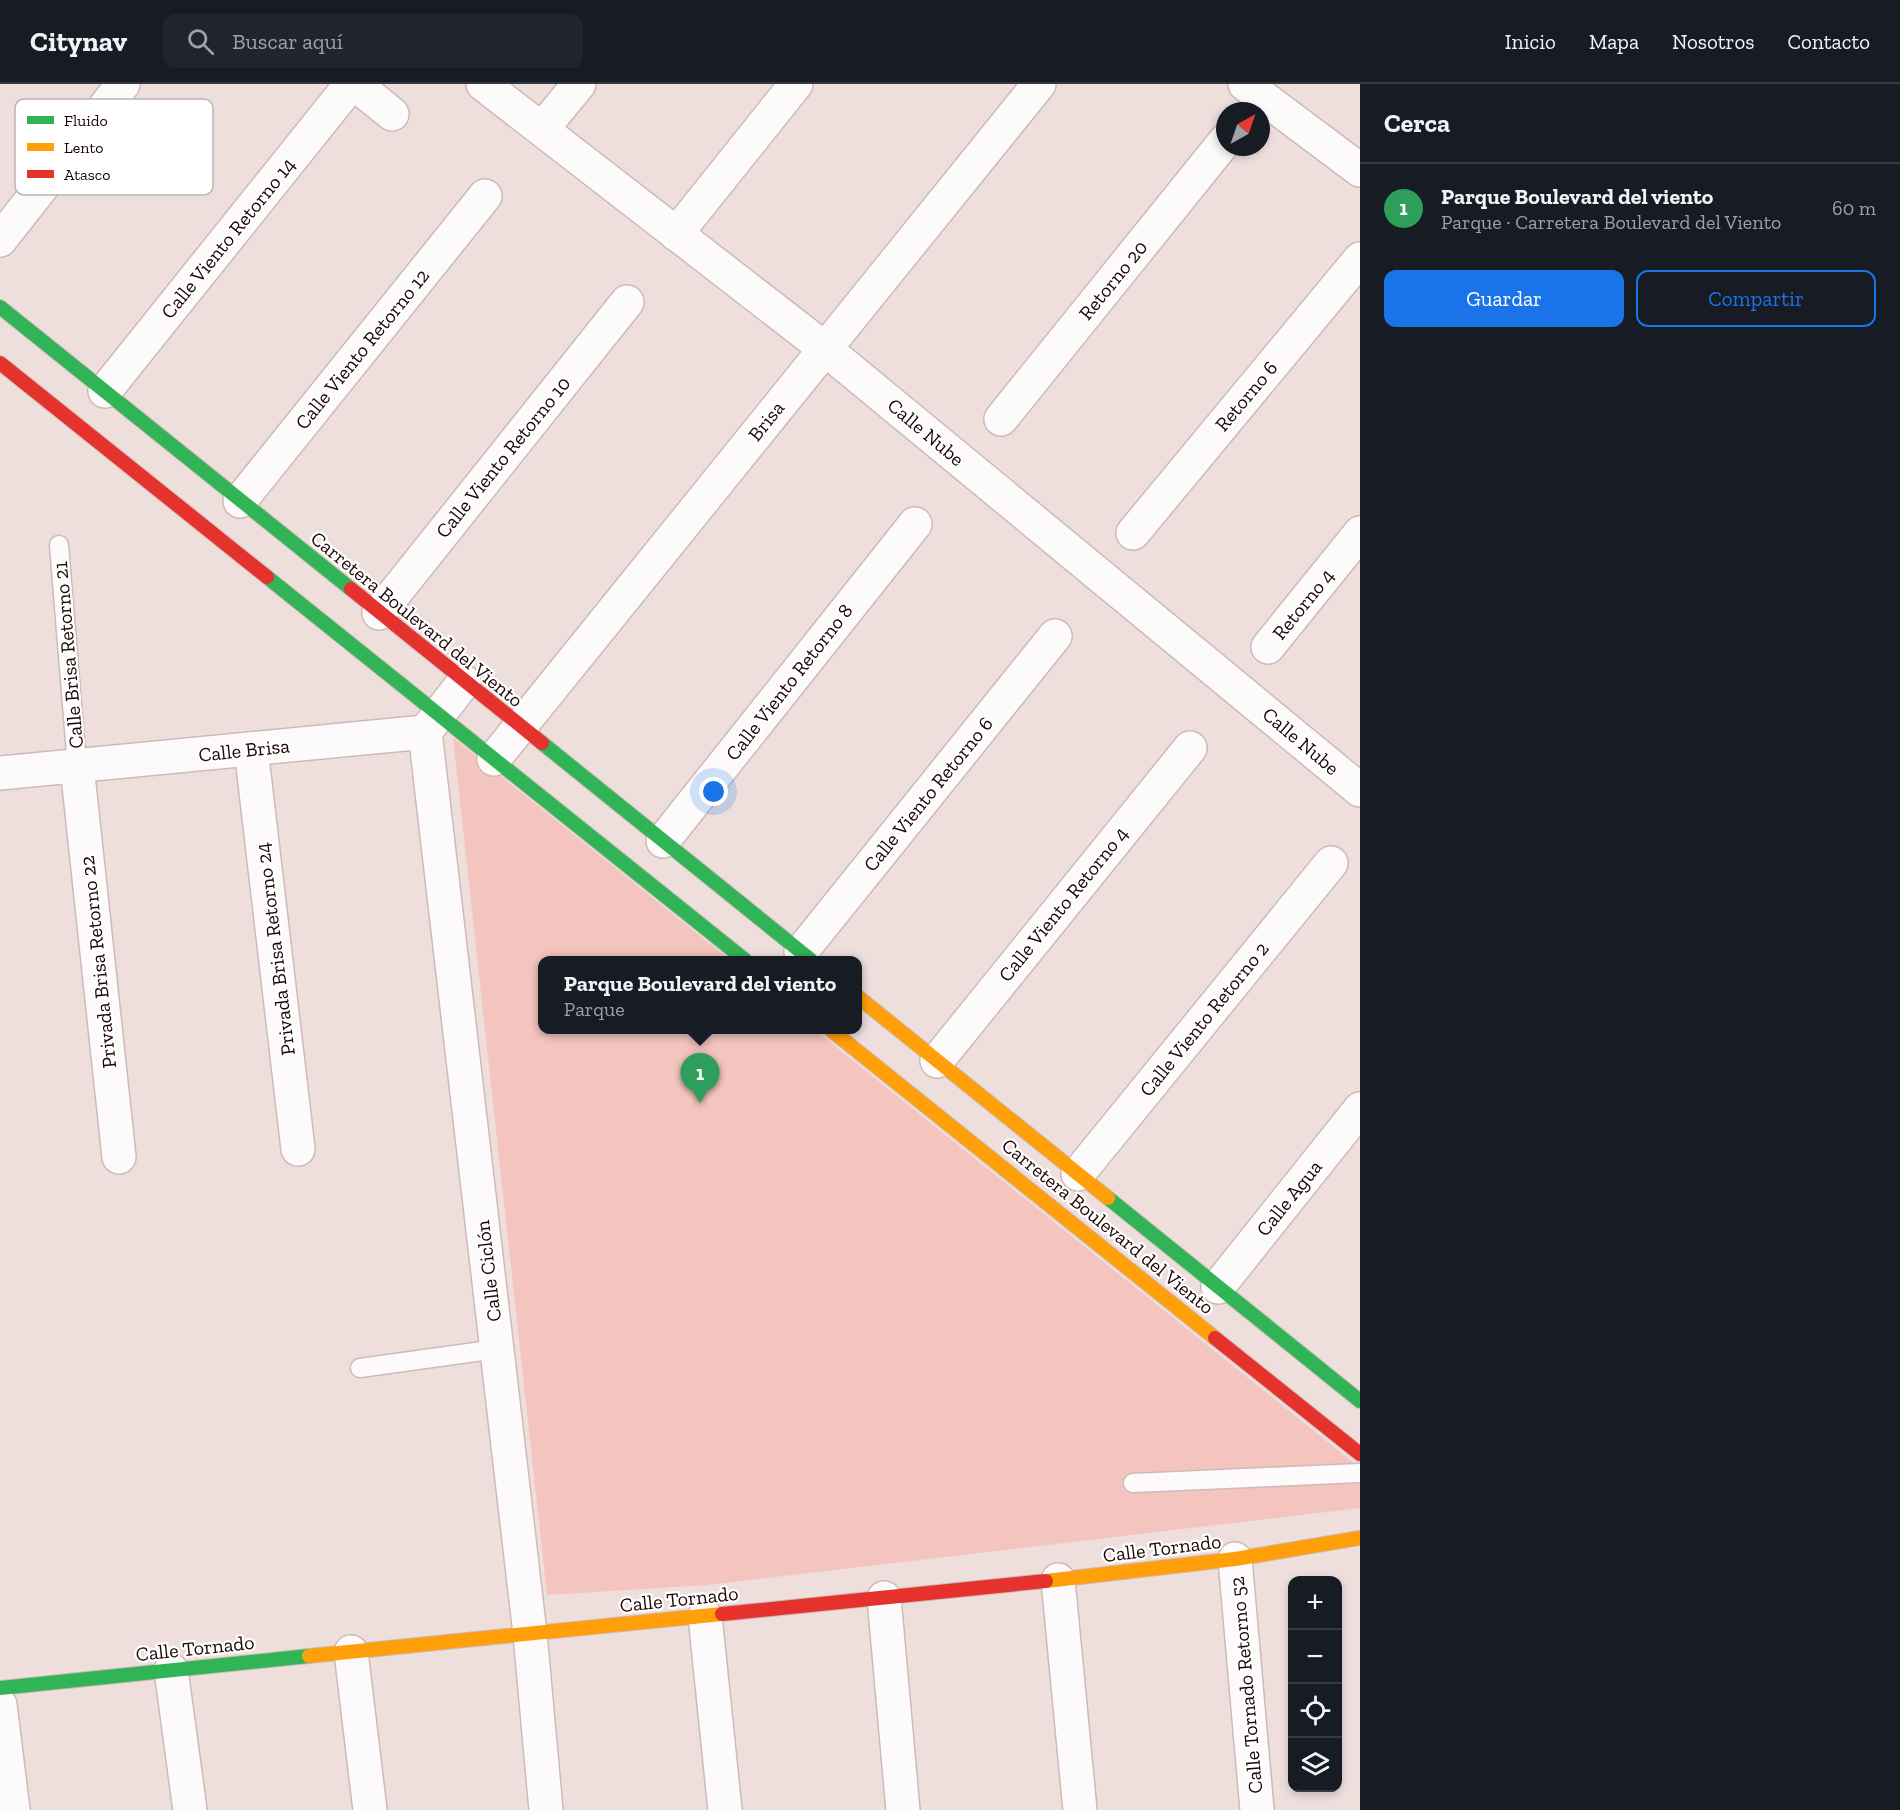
<!DOCTYPE html>
<html lang="es">
<meta charset="utf-8">
<style>
body{margin:0;font-family:"Zilla Slab",serif;background:#20242c;color:#f1f3f6}
.controls{position:absolute;right:18px;bottom:18px;display:grid;overflow:hidden;border-radius:12px;box-shadow:0 3px 9px #0003}
.controls button{width:54px;height:54px;display:grid;place-items:center;padding:0;border:0;border-bottom:2px solid #363941;background:#171b24;color:#f1f3f6;font:30px sans-serif}
.compass{position:absolute;left:1216px;top:18px;width:54px;height:54px;border-radius:50%;background:#171b24;box-shadow:0 3px 9px #0003;rotate:40deg}
.you{position:absolute;left:714px;top:708px;width:21px;height:21px;margin:-15px;border:4px solid #fff;border-radius:50%;background:#1a73e8;box-shadow:0 0 0 9px #1a73e833}
.badge{display:grid;place-items:center;width:39px;height:39px;border-radius:50%;background:#1a73e8;color:#fff;font-size:20px;font-weight:700}
.pin{position:absolute;translate:-50% -50px;filter:drop-shadow(0 2px 3px #0008)}
.pin::after{content:'';position:absolute;top:32px;width:21px;height:18px;background:inherit;clip-path:polygon(0 0,100% 0,50% 100%)}
.popup{position:absolute;left:538px;top:872px;width:324px;height:78px;box-sizing:border-box;display:grid;place-content:center;border-radius:12px;background:#171b24;filter:drop-shadow(0 2px 4px #0005);font-size:20px;white-space:nowrap;color:#9ea1a6}
.popup b{font-size:22px;color:#f1f3f6}
.popup::after{content:'';position:absolute;left:50%;top:100%;margin-left:-12px;border:12px solid transparent;border-top-color:#171b24}
.list{margin:0;padding:0;list-style:none}
h2{display:flex;justify-content:space-between;align-items:center;height:78px;margin:0;padding:0 24px;font-size:26px}
h2 small{font-size:20px;font-weight:400;color:#9ea1a6}
.list li{display:grid;grid-template-columns:39px 1fr auto;gap:18px;align-items:center;box-sizing:border-box;height:90px;padding:0 24px;border-top:2px solid #363941}
.list b{display:block;font-size:22px;white-space:nowrap}
.list p{margin:0;font-size:20px;white-space:nowrap;color:#9ea1a6}
.list em{font-size:20px;font-style:normal;color:#9ea1a6}
.actions{display:flex;gap:12px;padding:18px 24px}
.actions a{flex:1;padding:14px 0;border:2px solid #1a73e8;border-radius:12px;text-align:center;font-size:21px;color:#1a73e8}
.actions .main{background:#1a73e8;color:#fff}
.icon{flex:none;width:33px;height:33px;fill:none;stroke:currentColor;stroke-width:2;stroke-linecap:round;stroke-linejoin:round}
.map{position:relative;flex:none;width:1360px;height:1726px;overflow:hidden}
header{display:flex;align-items:center;gap:36px;box-sizing:border-box;height:84px;padding:0 30px;background:#171b24;border-bottom:2px solid #363941}
header strong{font-size:28px}
nav{display:flex;gap:33px;margin-inline-start:auto;font-size:21px}
.search{width:420px;height:54px;background:#20242c;display:flex;align-items:center;gap:15px;box-sizing:border-box;padding:0 21px;border-radius:12px;color:#9ea1a6;font-size:22px}
main{display:flex}
aside{flex:1;background:#171b24}
.map>svg:first-child{display:block}
.green{fill:#f4c4be}
.lines{fill:none;stroke-linecap:round;stroke-linejoin:round}
.lane-casing{stroke:#cebab7;stroke-width:21}
.street-casing{stroke:#cebab7;stroke-width:36}
.fast-casing{stroke:#cebab7;stroke-width:16}
.slow-casing{stroke:#cebab7;stroke-width:16}
.jam-casing{stroke:#cebab7;stroke-width:16}
.lane{stroke:#fcfafa;stroke-width:18}
.street{stroke:#fcfafa;stroke-width:33}
.fast{stroke:#30b455;stroke-width:14}
.slow{stroke:#ff9f0a;stroke-width:14}
.jam{stroke:#e5322d;stroke-width:14}
.labels{text-anchor:middle;stroke-width:4.5;stroke-linejoin:round;paint-order:stroke}
.street-label{font-size:20px;fill:#1c0605;stroke:#fff}
.key{fill:#fff;stroke:#bbb4b4;stroke-width:1.5}
.key-label{font-size:16px;fill:#1c0605}
</style>
<header>
<strong>Citynav</strong>
<div class="search"><svg class="icon" aria-label="search" viewBox="0 0 24 24"><circle cx="10" cy="10" r="6"/><path d="M15 15l6 6"/></svg>Buscar aquí</div>
<nav><a>Inicio</a><a>Mapa</a><a>Nosotros</a><a>Contacto</a></nav>
</header>
<main>
<div class="map">
<svg width="1360" height="1726" viewBox="0 0 1360 1726">
<rect width="100%" height="100%" fill="#eedfdd"/>
<polygon class="green" points="453,654 730,876 542,876 542,946 815,946 1360,1384 1360,1424 708,1501 547,1511"/>
<g class="lines">
<g class="lane-casing">
<g id="lane">
<polyline points="59,461 77,682"/>
<polyline points="360,1284 497,1265"/>
<polyline points="1133,1399 1360,1389"/>
</g>
</g>
<g class="street-casing">
<g id="street">
<polyline points="355,0 392,30"/>
<polyline points="483,0 824,264 1360,706"/>
<polyline points="1245,0 1360,86"/>
<polyline points="542,45 579,0"/>
<polyline points="676,150 796,0"/>
<polyline points="0,156 123,0"/>
<polyline points="105,307 351,0"/>
<polyline points="1001,335 1225,57"/>
<polyline points="240,417 485,112"/>
<polyline points="1133,449 1360,175"/>
<polyline points="379,529 627,218"/>
<polyline points="1268,563 1360,449"/>
<polyline points="425,648 530,1550 546,1726"/>
<polyline points="251,665 298,1065"/>
<polyline points="494,675 1039,0"/>
<polyline points="77,682 119,1073"/>
<polyline points="0,689 425,648 464,598"/>
<polyline points="663,757 915,440"/>
<polyline points="801,868 1055,552"/>
<polyline points="937,977 1190,664"/>
<polyline points="1078,1090 1331,779"/>
<polyline points="1218,1203 1360,1025"/>
<polyline points="1235,1475 1257,1726"/>
<polyline points="1058,1496 1080,1726"/>
<polyline points="884,1514 903,1726"/>
<polyline points="705,1532 725,1726"/>
<polyline points="351,1568 370,1726"/>
<polyline points="171,1586 190,1726"/>
<polyline points="0,1621 13,1726"/>
</g>
</g>
<g class="fast-casing">
<g id="fast">
<polyline points="0,223 351,505"/>
<polyline points="267,493 745,876"/>
<polyline points="542,659 811,876"/>
<polyline points="1108,1114 1360,1317"/>
<polyline points="0,1604 309,1572"/>
</g>
</g>
<g class="slow-casing">
<g id="slow">
<polyline points="858,913 1108,1114"/>
<polyline points="831,946 1215,1254"/>
<polyline points="1046,1497 1235,1475 1360,1454"/>
<polyline points="309,1572 722,1530"/>
</g>
</g>
<g class="jam-casing">
<g id="jam">
<polyline points="0,279 267,493"/>
<polyline points="351,505 542,659"/>
<polyline points="1215,1254 1360,1370"/>
<polyline points="722,1530 1046,1497"/>
</g>
</g>
<use href="#lane" class="lane"/>
<use href="#street" class="street"/>
<use href="#fast" class="fast"/>
<use href="#slow" class="slow"/>
<use href="#jam" class="jam"/>
</g>
<g class="labels">
<g class="street-label">
<text transform="translate(228 154) rotate(-51)" y="7">Calle Viento Retorno 14</text>
<text transform="translate(1113 196) rotate(-51)" y="7">Retorno 20</text>
<text transform="translate(362 265) rotate(-51)" y="7">Calle Viento Retorno 12</text>
<text transform="translate(1246 312) rotate(-50)" y="7">Retorno 6</text>
<text transform="translate(766 337) rotate(-51)" y="7">Brisa</text>
<text transform="translate(926 348) rotate(40)" y="7">Calle Nube</text>
<text transform="translate(503 373) rotate(-51)" y="7">Calle Viento Retorno 10</text>
<text transform="translate(1303 520) rotate(-51)" y="7">Retorno 4</text>
<text transform="translate(417 535) rotate(39)" y="7">Carretera Boulevard del Viento</text>
<text transform="translate(68 571) rotate(-95)" y="7">Calle Brisa Retorno 21</text>
<text transform="translate(789 598) rotate(-52)" y="7">Calle Viento Retorno 8</text>
<text transform="translate(1301 657) rotate(40)" y="7">Calle Nube</text>
<text transform="translate(244 666) rotate(-6)" y="7">Calle Brisa</text>
<text transform="translate(928 710) rotate(-51)" y="7">Calle Viento Retorno 6</text>
<text transform="translate(1063 820) rotate(-51)" y="7">Calle Viento Retorno 4</text>
<text transform="translate(275 865) rotate(-97)" y="7">Privada Brisa Retorno 24</text>
<text transform="translate(98 878) rotate(-96)" y="7">Privada Brisa Retorno 22</text>
<text transform="translate(1204 935) rotate(-51)" y="7">Calle Viento Retorno 2</text>
<text transform="translate(1289 1114) rotate(-51)" y="7">Calle Agua</text>
<text transform="translate(1108 1142) rotate(39)" y="7">Carretera Boulevard del Viento</text>
<text transform="translate(488 1187) rotate(-97)" y="7">Calle Ciclón</text>
<text transform="translate(1162 1464) rotate(-7)" y="7">Calle Tornado</text>
<text transform="translate(679 1515) rotate(-6)" y="7">Calle Tornado</text>
<text transform="translate(195 1564) rotate(-6)" y="7">Calle Tornado</text>
<text transform="translate(1246 1601) rotate(-95)" y="7">Calle Tornado Retorno 52</text>
</g>
</g>
<rect x="15" y="15" width="198" height="96" rx="9" class="key"/>
<rect x="27" y="32" width="27" height="8" fill="#30b455"/>
<rect x="27" y="59" width="27" height="8" fill="#ff9f0a"/>
<rect x="27" y="86" width="27" height="8" fill="#e5322d"/>
<g class="key-label">
<text x="64" y="42">Fluido</text>
<text x="64" y="69">Lento</text>
<text x="64" y="96">Atasco</text>
</g>
</svg>
<div class="controls">
<button>+</button>
<button>−</button>
<button><svg class="icon" aria-label="locate" viewBox="0 0 24 24"><circle cx="12" cy="12" r="6"/><path d="M12 2v4M12 18v4M2 12h4M18 12h4"/></svg></button>
<button><svg class="icon" aria-label="layers" viewBox="0 0 24 24"><path d="M12 4l9 5-9 5-9-5zM3 14l9 5 9-5"/></svg></button>
</div>
<svg class="compass" viewBox="-18 -18 36 36"><path d="M0-13l5 13h-10z" fill="#e53935"/><path d="M0 13l5-13h-10z" fill="#9ea1a6"/></svg>
<div class="you"></div>
<div class="pin badge" style="left:700px;top:1019px;background:#2e9e5b">1</div>
<div class="popup"><b>Parque Boulevard del viento</b>Parque</div>
</div>
<aside>
<h2>Cerca<small></small></h2>
<ul class="list">
<li><span class="badge" style="background:#2e9e5b">1</span><div><b>Parque Boulevard del viento</b><p>Parque · Carretera Boulevard del Viento</p></div><em>60 m</em></li>
</ul>
<div class="actions"><a class="main">Guardar</a><a>Compartir</a></div>
</aside>
</main>
